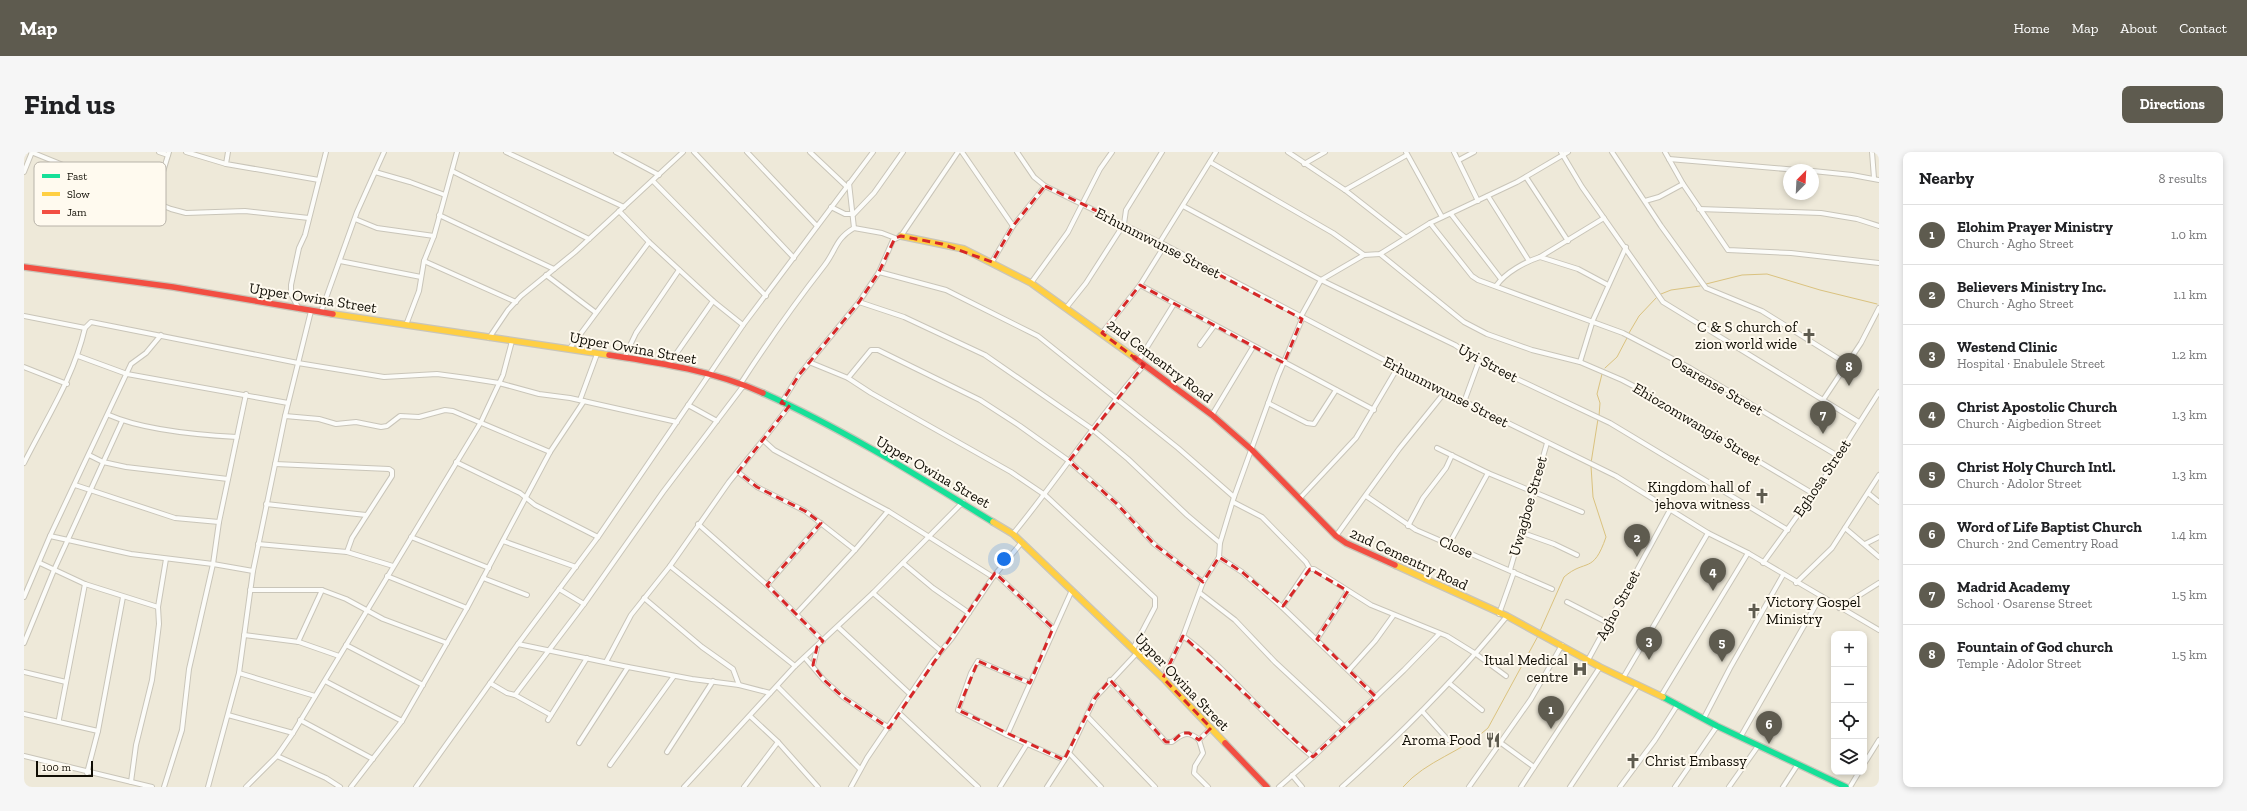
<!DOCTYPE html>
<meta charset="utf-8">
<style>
body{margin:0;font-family:"Zilla Slab",serif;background:#f6f6f6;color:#202124}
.controls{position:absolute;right:12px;bottom:12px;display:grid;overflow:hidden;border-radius:8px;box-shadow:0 2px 6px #0003}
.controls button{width:36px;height:36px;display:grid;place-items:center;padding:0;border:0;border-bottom:1px solid #e0e0e0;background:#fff;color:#202124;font:20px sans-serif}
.compass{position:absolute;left:1759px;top:12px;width:36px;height:36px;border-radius:50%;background:#fff;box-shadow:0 2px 6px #0003;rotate:24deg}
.scale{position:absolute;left:12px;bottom:10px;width:57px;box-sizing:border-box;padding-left:4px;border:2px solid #110e05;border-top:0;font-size:11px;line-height:14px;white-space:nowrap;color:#110e05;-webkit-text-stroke:3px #fffaef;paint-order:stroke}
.you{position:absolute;left:980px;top:407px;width:14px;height:14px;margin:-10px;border:3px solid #fff;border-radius:50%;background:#1a73e8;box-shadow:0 0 0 6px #1a73e833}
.badge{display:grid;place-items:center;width:26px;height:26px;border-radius:50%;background:#5e5b4f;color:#fff;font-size:13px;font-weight:700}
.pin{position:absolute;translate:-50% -33px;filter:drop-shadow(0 1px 2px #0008)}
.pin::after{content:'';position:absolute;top:21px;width:14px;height:12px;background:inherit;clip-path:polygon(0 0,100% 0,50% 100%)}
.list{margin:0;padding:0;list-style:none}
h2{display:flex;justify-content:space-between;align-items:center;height:52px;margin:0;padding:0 16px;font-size:17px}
h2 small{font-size:13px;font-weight:400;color:#757577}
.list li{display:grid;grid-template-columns:26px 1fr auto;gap:12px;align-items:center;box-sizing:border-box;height:60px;padding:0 16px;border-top:1px solid #e0e0e0}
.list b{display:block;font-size:15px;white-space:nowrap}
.list p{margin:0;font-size:13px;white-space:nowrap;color:#757577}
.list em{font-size:13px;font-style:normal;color:#757577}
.icon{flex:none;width:22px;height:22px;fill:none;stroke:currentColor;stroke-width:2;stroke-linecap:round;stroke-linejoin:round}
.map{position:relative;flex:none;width:1855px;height:635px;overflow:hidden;border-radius:8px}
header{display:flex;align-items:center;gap:24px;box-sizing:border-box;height:56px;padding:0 20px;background:#5e5b4f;color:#fff}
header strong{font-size:19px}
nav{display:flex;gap:22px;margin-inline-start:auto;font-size:14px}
.intro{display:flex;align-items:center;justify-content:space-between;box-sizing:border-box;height:96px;padding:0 24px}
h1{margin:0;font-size:28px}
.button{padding:10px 18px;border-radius:8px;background:#5e5b4f;color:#fff;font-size:14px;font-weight:700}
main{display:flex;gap:24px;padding:0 24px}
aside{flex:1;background:#fff;border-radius:8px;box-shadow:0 2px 6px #0003}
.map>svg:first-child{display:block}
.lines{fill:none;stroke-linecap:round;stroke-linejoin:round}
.stream{stroke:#dac27f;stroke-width:1}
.street-casing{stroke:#c9c5b9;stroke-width:6}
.fast-casing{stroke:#c9c5b9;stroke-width:8}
.slow-casing{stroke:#c9c5b9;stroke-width:8}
.jam-casing{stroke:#c9c5b9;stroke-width:8}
.street{stroke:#fcfcf9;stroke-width:4}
.fast{stroke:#16e098;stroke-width:5.5}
.slow{stroke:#ffcf43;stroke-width:5.5}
.jam{stroke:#f24e42;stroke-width:5.5}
.marked{fill:none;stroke:#d62828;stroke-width:3;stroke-dasharray:8 5;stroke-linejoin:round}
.labels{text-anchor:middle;stroke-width:4;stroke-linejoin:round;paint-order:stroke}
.street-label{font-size:15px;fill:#110e05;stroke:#fffaef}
.poi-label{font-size:15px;fill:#110e05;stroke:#fffaef;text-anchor:end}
.key{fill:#fffaef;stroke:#b8b3a9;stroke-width:1}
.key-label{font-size:11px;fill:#110e05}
</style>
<header>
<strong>Map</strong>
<nav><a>Home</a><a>Map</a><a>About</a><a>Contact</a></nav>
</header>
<div class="intro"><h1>Find us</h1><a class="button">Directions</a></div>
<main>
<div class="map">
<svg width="1855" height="635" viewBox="0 0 1855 635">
<rect width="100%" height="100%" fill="#eee9d9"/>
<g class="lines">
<g class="stream">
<polyline points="1682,132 1718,123 1743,122 1796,138 1853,152"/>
<polyline points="1637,142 1647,138 1676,134"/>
<polyline points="1605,181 1615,164 1633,145"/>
<polyline points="1581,216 1593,205 1603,186"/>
<polyline points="1575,264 1576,251 1573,242 1578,222"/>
<polyline points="1567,311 1574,267"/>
<path d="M1516,479L1540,425C1562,406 1569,423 1582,385L1569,345L1567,314"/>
<path d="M1379,635C1402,608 1439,600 1464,576L1514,484"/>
</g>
<g class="street-casing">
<g id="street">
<polyline points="7,0 147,57 162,61 221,59 285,66"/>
<polyline points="135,0 144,3"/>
<polyline points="162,0 202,12"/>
<polyline points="204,0 202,12 295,28"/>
<polyline points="482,0 600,55"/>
<polyline points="592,0 635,23"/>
<polyline points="670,0 770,106"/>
<polyline points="723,0 793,74"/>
<polyline points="786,0 822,34"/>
<polyline points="938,0 989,74"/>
<polyline points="993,0 1010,25 1021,34 1141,93 1421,240 1592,324 1684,381 1724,401 1855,478"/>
<polyline points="1264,0 1321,38 1381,85"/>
<polyline points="1382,0 1418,65"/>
<polyline points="1430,0 1454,49"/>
<polyline points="1537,0 1558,35 1639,150 1835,270"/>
<polyline points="1588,0 1637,74 1682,136 1738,159 1823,212"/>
<polyline points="1641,0 1659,32 1704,98 1767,101 1855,111"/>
<polyline points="1848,0 1850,26"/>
<polyline points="1645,7 1773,18"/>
<polyline points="1435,8 1450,0"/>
<polyline points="1186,10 1309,81 1340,103"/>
<polyline points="1280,12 1301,0"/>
<polyline points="428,19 565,87"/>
<polyline points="1789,19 1828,23 1855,28"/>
<polyline points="0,20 8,0"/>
<polyline points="351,20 386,30 421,43"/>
<polyline points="1502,25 1544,89"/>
<polyline points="629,29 742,144"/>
<polyline points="825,31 830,76"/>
<polyline points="1321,38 1383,3"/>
<polyline points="1464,44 1505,109"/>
<polyline points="130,49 145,0"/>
<polyline points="1621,49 1635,45 1659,32"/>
<polyline points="1159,54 1297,128 1431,193 1455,209 1586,271 1764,378"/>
<polyline points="807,55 821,62 830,62 850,41 879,0"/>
<polyline points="1675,57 1797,61 1833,67 1855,74"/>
<polyline points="595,59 625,90 689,149 645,212"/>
<polyline points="1427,62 1477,127"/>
<polyline points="415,63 530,117"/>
<polyline points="331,67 353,76 410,84"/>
<polyline points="1406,71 1448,124 1454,128 1599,181 1666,216 1814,304"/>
<polyline points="1136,90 1192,0"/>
<polyline points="1356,102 1440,170 1463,182 1508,198 1556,210 1598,228 1623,241 1682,278 1788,341"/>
<polyline points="1516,105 1554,117 1584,133"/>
<polyline points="316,109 397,125"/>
<polyline points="400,109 492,150"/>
<polyline points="968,110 989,74 1021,34"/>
<polyline points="855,120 922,138 1014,184 1154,296 1210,345"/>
<polyline points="522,123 571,160"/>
<polyline points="1007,131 1044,80 1076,17 1088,0"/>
<polyline points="1116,133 1350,258"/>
<path d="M1472,134C1482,120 1501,110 1516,105L1580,66"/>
<polyline points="689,149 719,173"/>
<polyline points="835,150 880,165 961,203 1068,277 1104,307 1163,363 1196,391"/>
<polyline points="1042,156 1062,131 1100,72 1102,58 1138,0"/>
<polyline points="275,157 267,142 267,133 275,96 281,83 302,0"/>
<polyline points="297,160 333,60 360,0"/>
<polyline points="0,164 61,176 67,170 274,211 360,225 413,222 443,226 475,231 515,242 546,246 653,270"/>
<polyline points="1276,166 1297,128 1340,103 1356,102 1406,71 1493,30 1544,0"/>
<polyline points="382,173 395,139 400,109 410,84 433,0"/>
<polyline points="1078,181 1116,133 1141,93"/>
<polyline points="465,186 484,158 497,144 551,100 659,0"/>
<polyline points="1176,193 1190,174"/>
<polyline points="546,196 625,90"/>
<polyline points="54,204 103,222 264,251"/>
<polyline points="600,206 612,181 655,118"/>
<polyline points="1115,208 1150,152"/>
<polyline points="785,210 824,226 847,241 987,320 1021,343 1131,446 1131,455 1109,497"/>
<polyline points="1556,210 1569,168 1602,95"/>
<polyline points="0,215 43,232"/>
<polyline points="824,226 847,198 854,198 956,248 996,274 1045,309 1093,352 1130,392 1179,430"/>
<path d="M717,231C743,191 771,151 800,114C812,99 811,87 830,76L858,81L871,86"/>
<polyline points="556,248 573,202"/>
<polyline points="1799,248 1837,191 1855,156"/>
<polyline points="758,250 775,223 835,150 855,120 869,88 877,84 934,0"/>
<polyline points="1440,250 1455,209"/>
<polyline points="1244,251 1283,271 1290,272 1312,238"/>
<polyline points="664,253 693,269"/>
<polyline points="766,253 739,288 750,298 864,359 969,425"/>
<path d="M85,263C119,278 175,283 213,285"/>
<polyline points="1188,263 1229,195"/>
<polyline points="261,264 295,267 312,272 332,270 357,275 363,274 376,264 395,265 421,258 429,259 526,300"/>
<polyline points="1413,296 1464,321 1558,360"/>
<polyline points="65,303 79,310 102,315 204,327"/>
<polyline points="432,310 496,341 511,353 574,385"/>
<path d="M0,311C23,265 49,227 61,176"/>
<polyline points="251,312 365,317 368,319 368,324 328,386 323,400"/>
<polyline points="714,320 733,335 781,359 831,398"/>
<polyline points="51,333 151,366 195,370"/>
<polyline points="1844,341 1855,350"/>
<polyline points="1342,344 1392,378 1528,437"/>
<polyline points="1276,346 1332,286 1374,215"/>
<polyline points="1209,350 1238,365 1282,410 1286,417"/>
<polyline points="242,352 342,363"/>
<polyline points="674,372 743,433 799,489"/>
<polyline points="1384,374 1399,346 1422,316 1428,303"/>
<polyline points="1821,376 1855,405"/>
<polyline points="1496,380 1530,392 1553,403"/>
<path d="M989,382C1034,327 1073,267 1120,213"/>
<polyline points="26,384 107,402 189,412 229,419"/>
<polyline points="1312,384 1375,297 1421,240"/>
<polyline points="387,385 465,416"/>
<polyline points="479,389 552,415"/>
<polyline points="234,392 323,400 369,414"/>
<polyline points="1425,392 1464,321"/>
<polyline points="1841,392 1855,385"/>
<polyline points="1195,405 1218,420 1258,455 1283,418 1286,417"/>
<polyline points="16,411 61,432 134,455"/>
<polyline points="879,411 909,436 945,461"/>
<polyline points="1739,411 1797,331 1855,240"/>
<polyline points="646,414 771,514"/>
<polyline points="1286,417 1290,417 1347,453 1423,484 1452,502 1482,524"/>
<polyline points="1486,418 1523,291"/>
<polyline points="972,422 1029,476"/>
<polyline points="363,424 443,456"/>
<polyline points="459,426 503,443"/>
<polyline points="1772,431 1808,396 1855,323"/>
<polyline points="61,432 35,567 35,570 74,579"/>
<polyline points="743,433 797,371"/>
<polyline points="535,437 560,452 639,340 720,233"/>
<polyline points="226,438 298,438 322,447 359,467 423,491"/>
<polyline points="849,441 917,499"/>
<polyline points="1176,441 1211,468 1251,510 1320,574"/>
<polyline points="0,445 26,384 107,212 122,201 137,183"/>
<polyline points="620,446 678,495 709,517 715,533"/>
<polyline points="1543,450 1584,471"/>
<polyline points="1258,455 1352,545"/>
<polyline points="1815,456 1855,431"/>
<polyline points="772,462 831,398 864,359"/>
<polyline points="1475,462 1490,420"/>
<polyline points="814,475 886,542"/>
<polyline points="220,483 275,490 315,504"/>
<path d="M1159,484C1206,519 1242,568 1289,605"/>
<polyline points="1293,487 1324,439"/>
<polyline points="274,490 298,438"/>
<polyline points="0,491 30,418 98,269"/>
<polyline points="494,492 604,515 668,527 715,533 746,541"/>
<polyline points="322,493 399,533"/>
<polyline points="782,507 800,528 819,545 865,576"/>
<polyline points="1564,508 1647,356"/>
<polyline points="582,510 607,463 646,414 705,330 739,288"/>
<polyline points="789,513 793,496"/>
<polyline points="1325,518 1351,489 1369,464"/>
<polyline points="0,520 42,530"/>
<polyline points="215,521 291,544"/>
<polyline points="1139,526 1159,484 1179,430 1195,405 1196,391 1210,345 1254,224 1278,167"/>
<polyline points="1599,526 1684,381"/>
<path d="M1086,528L1142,590H1148C1158,582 1164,578 1175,588L1179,601L1171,614L1170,621L1184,635"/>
<polyline points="301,529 378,569"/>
<polyline points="466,531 483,541 491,543 560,452"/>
<polyline points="1006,531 954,509 947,521 934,558 983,583 1040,608"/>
<polyline points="1425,531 1458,558"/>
<polyline points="754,535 836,617"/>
<polyline points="491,543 527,563"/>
<polyline points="1637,544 1724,401"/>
<polyline points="1398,559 1424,588"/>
<polyline points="875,561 954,635"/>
<polyline points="0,562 35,570"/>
<polyline points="204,563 269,581"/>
<polyline points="726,564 754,590 794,635"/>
<polyline points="1063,564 1131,635"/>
<polyline points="1680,566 1706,516 1759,423"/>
<polyline points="276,568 349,607"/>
<polyline points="524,568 563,506"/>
<polyline points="983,583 1048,438"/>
<polyline points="1717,584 1797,444"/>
<polyline points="1175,588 1187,576"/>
<polyline points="555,591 604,515"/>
<polyline points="1477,591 1510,615"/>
<polyline points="643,600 689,529"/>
<polyline points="1045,601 1077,635"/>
<polyline points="0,604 128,635"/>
<polyline points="253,604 302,626 316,635"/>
<polyline points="1840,612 1855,588"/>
<polyline points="586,613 650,524"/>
<polyline points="63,621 74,579 99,445"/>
<polyline points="1268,623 1278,635"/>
<polyline points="107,630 112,593 128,528 135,472 134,455 142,407"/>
<polyline points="140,635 158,578 165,517 189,412 195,370 222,242"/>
<polyline points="184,635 215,521 229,419 261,264 287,159"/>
<polyline points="222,635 253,604 269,581 457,270 479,223 488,189"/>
<polyline points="327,635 378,569 443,456 526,300 560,249"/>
<polyline points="392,635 494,492 574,385 719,173 849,0"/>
<polyline points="660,635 771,514 849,441 939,350"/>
<polyline points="720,635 754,590"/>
<polyline points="827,635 843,606 909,509 928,486 969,425 998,390"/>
<polyline points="976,635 1003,592"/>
<polyline points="1023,635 1045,601 1071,546 1113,501"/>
<polyline points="1255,635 1289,605 1380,518 1415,482"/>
<path d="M1318,635C1377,582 1433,526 1483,464"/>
<polyline points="1445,635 1507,547 1538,493"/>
<polyline points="1497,635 1576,515"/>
<polyline points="1546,635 1614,533"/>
<polyline points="1596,635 1631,588 1654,552"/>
<polyline points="1651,635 1693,574"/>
<polyline points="1705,635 1734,594"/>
<polyline points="1759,635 1774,612"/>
<polyline points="1826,635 1835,620"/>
</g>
</g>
<g class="fast-casing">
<g id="fast">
<path d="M739,241C819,277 894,324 969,370"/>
<polyline points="1639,545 1693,574 1822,635"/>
</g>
</g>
<g class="slow-casing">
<g id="slow">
<polyline points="877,84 940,97 1007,131 1111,206"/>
<polyline points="309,162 585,203"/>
<polyline points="969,370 989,382 1139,526 1201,591"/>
<polyline points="1371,413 1483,464 1576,515 1639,545"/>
</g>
</g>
<g class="jam-casing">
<g id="jam">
<polyline points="0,115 149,135 309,162"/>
<path d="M585,203C637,211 690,219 739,241"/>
<polyline points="1111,206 1188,263 1228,298 1312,384 1322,391 1371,413"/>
<polyline points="1201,591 1243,635"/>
</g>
</g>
<use href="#street" class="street"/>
<use href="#fast" class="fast"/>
<use href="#slow" class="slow"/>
<use href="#jam" class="jam"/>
</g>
<path class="marked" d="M1021,34L1100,72L1278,167L1260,211L1116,133L1078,181L1120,213L1045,309L1093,352L1130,392L1179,430L1195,405L1218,420L1259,454L1286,417L1324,439L1293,487L1352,545L1289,605L1159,484L1139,526L1187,576L1175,588L1165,581H1158L1148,590H1142L1086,528L1071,546L1040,608L934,558L954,509L1006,531L1029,476L971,421L865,576L819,545L800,528L789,513L793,495L799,489L743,433L797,371L781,359L733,335L714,320L766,253L757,251L775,223L835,150L855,120L871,86L877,84L918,92L968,110L989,74Z"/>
<defs>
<g id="church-bare" transform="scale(1.2)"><path d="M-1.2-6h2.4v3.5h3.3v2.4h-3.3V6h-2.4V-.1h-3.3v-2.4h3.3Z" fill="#5e5b4f" stroke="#fffaef" stroke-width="2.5" paint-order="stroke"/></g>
<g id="hospital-bare" transform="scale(1.2)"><path d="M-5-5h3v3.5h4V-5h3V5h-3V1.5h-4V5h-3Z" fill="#5e5b4f" stroke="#fffaef" stroke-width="2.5" paint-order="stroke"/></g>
<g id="restaurant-bare" transform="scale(1.2)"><path d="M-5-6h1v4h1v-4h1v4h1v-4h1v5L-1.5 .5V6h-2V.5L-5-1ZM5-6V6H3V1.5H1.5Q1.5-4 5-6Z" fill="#5e5b4f" stroke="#fffaef" stroke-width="2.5" paint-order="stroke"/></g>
</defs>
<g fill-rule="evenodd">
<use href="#church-bare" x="1785" y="184"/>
<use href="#church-bare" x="1738" y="344"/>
<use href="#church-bare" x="1730" y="459"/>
<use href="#hospital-bare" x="1556" y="517"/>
<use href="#restaurant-bare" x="1469" y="588"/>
<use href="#church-bare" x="1609" y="609"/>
</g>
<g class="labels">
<g class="street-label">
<text transform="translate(1134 91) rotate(27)" y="5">Erhunmwunse Street</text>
<text transform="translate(289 146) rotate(9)" y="5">Upper Owina Street</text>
<text transform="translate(609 196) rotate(10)" y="5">Upper Owina Street</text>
<text transform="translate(1136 209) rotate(37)" y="5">2nd Cementry Road</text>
<text transform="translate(1464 211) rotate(28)" y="5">Uyi Street</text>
<text transform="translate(1693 234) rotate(30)" y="5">Osarense Street</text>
<text transform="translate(1422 240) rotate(27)" y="5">Erhunmwunse Street</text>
<text transform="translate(1673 272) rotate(31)" y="5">Ehiozomwangie Street</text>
<text transform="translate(909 320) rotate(30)" y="5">Upper Owina Street</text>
<text transform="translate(1798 326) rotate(-56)" y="5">Eghosa Street</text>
<text transform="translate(1504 354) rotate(-74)" y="5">Uwagboe Street</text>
<text transform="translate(1432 395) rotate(23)" y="5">Close</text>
<text transform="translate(1385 407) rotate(25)" y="5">2nd Cementry Road</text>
<text transform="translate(1594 453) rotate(-62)" y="5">Agho Street</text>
<text transform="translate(1158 530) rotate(46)" y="5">Upper Owina Street</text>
</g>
<g class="poi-label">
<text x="1773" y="180">C &amp; S church of<tspan x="1773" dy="17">zion world wide</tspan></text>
<text x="1726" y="340">Kingdom hall of<tspan x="1726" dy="17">jehova witness</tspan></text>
<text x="1742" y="455" text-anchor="start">Victory Gospel<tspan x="1742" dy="17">Ministry</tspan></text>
<text x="1544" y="513">Itual Medical<tspan x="1544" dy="17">centre</tspan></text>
<text x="1457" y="593">Aroma Food</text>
<text x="1621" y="614" text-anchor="start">Christ Embassy</text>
</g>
</g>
<rect x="10" y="10" width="132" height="64" rx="6" class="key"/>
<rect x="18" y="22" width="18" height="4" fill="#16e098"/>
<rect x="18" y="40" width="18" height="4" fill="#ffcf43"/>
<rect x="18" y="58" width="18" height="4" fill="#f24e42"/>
<g class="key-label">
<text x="43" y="28">Fast</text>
<text x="43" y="46">Slow</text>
<text x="43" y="64">Jam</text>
</g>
</svg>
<div class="controls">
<button>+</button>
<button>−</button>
<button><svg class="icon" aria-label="locate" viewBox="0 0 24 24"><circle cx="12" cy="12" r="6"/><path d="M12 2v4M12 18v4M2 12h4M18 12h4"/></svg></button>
<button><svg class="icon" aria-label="layers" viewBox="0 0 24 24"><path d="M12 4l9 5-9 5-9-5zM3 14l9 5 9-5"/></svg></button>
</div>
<svg class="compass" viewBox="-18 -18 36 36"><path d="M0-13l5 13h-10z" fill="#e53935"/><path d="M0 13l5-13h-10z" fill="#757577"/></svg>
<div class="scale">100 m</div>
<div class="you"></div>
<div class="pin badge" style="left:1527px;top:577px">1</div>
<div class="pin badge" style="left:1613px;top:405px">2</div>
<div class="pin badge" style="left:1625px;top:508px">3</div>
<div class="pin badge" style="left:1689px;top:439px">4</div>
<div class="pin badge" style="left:1698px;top:510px">5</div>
<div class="pin badge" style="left:1745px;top:592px">6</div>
<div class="pin badge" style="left:1799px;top:282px">7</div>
<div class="pin badge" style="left:1825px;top:234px">8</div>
</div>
<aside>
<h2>Nearby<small>8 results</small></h2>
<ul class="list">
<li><span class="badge">1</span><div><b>Elohim Prayer Ministry</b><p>Church · Agho Street</p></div><em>1.0 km</em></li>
<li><span class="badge">2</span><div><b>Believers Ministry Inc.</b><p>Church · Agho Street</p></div><em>1.1 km</em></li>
<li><span class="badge">3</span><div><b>Westend Clinic</b><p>Hospital · Enabulele Street</p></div><em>1.2 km</em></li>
<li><span class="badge">4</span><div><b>Christ Apostolic Church</b><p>Church · Aigbedion Street</p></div><em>1.3 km</em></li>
<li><span class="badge">5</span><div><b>Christ Holy Church Intl.</b><p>Church · Adolor Street</p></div><em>1.3 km</em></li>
<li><span class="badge">6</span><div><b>Word of Life Baptist Church</b><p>Church · 2nd Cementry Road</p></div><em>1.4 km</em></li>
<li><span class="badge">7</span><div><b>Madrid Academy</b><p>School · Osarense Street</p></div><em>1.5 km</em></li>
<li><span class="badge">8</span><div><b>Fountain of God church</b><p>Temple · Adolor Street</p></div><em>1.5 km</em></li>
</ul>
</aside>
</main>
